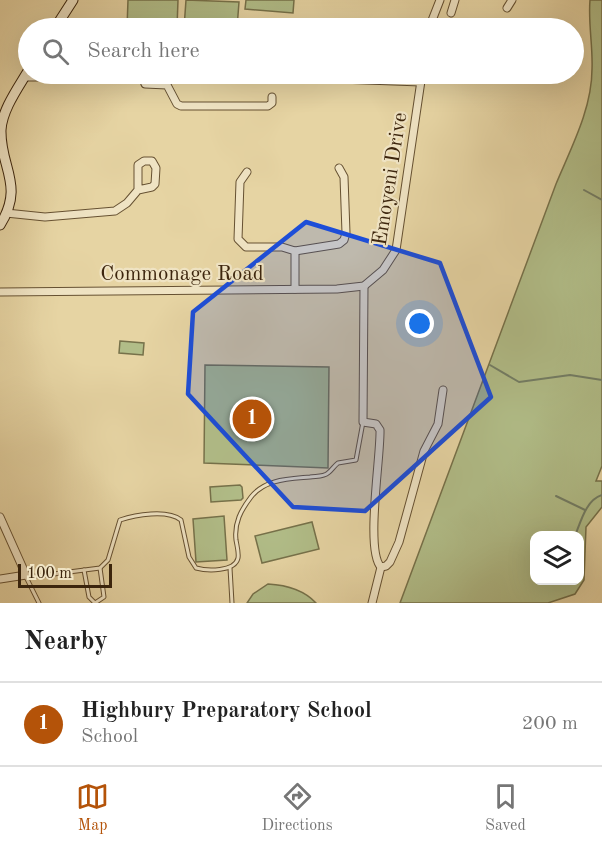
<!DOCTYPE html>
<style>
body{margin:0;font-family:"Old Standard TT",serif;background:#f2f2f2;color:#222}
.controls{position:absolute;right:18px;bottom:18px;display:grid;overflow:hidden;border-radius:12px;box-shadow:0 6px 24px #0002}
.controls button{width:54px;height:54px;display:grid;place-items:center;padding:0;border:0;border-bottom:2px solid #e0e0e0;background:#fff;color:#222;font:30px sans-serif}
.scale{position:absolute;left:18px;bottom:15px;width:94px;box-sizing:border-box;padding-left:6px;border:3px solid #3c250d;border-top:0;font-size:16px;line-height:21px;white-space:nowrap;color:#3c250d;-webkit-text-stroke:4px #efe3c3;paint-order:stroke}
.you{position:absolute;left:420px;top:324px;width:21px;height:21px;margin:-15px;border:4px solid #fff;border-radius:50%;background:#1a73e8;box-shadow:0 0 0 9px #1a73e833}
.badge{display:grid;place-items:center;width:39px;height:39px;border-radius:50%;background:#b45309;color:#fff;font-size:20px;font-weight:700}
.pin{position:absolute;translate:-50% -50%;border:3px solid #fff;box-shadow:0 2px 6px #0006}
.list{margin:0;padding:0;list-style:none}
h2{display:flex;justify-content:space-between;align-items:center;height:78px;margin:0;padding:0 24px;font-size:26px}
h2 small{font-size:20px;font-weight:400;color:#767676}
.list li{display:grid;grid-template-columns:39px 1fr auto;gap:18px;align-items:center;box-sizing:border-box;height:84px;padding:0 24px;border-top:2px solid #e0e0e0}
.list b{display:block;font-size:22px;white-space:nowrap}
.list p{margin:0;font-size:20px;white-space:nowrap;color:#767676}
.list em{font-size:20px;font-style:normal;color:#767676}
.icon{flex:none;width:33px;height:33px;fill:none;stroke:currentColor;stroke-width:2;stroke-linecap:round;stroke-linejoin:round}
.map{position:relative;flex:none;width:602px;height:603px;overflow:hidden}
.search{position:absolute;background:#fff;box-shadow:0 6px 24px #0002;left:18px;right:18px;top:18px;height:66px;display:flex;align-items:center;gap:15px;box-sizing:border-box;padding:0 21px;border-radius:33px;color:#767676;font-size:22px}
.sheet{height:162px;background:#fff}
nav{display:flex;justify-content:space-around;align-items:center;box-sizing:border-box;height:84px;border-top:2px solid #e0e0e0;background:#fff;font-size:16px;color:#767676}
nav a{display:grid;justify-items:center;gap:3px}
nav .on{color:#b45309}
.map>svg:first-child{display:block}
.green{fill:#b1bd88;stroke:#76714a;stroke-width:1.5;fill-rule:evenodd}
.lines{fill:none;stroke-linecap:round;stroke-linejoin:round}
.stream{stroke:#737e66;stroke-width:2}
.lane-casing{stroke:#665132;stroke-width:5}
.street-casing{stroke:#665132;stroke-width:9}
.secondary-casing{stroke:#3c250d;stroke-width:11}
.lane{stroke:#efe3c3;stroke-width:3}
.street{stroke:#efe3c3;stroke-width:7}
.secondary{stroke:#efe3c3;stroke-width:9}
.marked{fill:#1d4ed8;fill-opacity:0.2;stroke:#1d4ed8;stroke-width:4.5;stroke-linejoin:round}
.labels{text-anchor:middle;stroke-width:4.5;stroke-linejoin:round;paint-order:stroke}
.street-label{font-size:21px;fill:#3c250d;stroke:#efe3c3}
</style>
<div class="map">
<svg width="602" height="603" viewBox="0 0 602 603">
<rect width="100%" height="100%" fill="#e6d4a3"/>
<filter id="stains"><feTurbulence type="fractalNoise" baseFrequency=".00333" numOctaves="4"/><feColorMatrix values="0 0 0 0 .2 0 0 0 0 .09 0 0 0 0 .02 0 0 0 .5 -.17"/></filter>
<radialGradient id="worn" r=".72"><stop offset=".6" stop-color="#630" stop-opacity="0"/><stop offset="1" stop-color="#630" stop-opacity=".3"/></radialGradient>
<g class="green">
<polygon points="128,0 178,0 177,28 127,28"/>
<polygon points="186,0 239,2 237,28 184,28"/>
<polygon points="246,0 294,0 293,13 245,9"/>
<path d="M590,0H602V466L596,481H602V507L586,527L584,580L575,594L548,603H400L556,184C571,148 592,109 592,69C593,46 588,23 590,0ZM534,536H580V580H534Z"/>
<polygon points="120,341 144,343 143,355 119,353"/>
<polygon points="205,365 329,367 328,468 204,463"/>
<polygon points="240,485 242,487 243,498 241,500 211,502 210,487"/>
<polygon points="224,516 227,560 196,562 193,519"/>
<polygon points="312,522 319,549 262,563 255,536"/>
<path d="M268,584C286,585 303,589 316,603H247L253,594Z"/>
</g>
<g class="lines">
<g class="stream">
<polyline points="584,190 602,200"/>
<polyline points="490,365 519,382 570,375 602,380"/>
<polyline points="556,496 585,510"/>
<path d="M575,536C581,521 586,500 602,495"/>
</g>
<g class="lane-casing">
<g id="lane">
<polyline points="230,568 232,603"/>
<polyline points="84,570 89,597 95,603 104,597 100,568"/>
<path d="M27,576H38L100,568L108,560L120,520C135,515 167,509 181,520L189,557L196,568C207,571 235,572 238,558C239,553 237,546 236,540C234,523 241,510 251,497C265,479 289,479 310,477C316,476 324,477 328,473C332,470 334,466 338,463L356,460L363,422"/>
<polyline points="26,577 39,603"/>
</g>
</g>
<g class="street-casing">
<g id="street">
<polyline points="507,8 512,0"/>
<polyline points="451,13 455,0"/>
<polyline points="429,28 440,0"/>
<polyline points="25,77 284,77 421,82"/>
<polyline points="143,78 145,84 167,85 177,104 181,106 268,106 272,103 272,97"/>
<polyline points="247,172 240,182 238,239 246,247 282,247 295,251 295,289"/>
<polyline points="6,213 45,217 115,211 127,203 138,190 138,165 144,161 152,161 156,168 155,184 152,187 138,190"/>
<polyline points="295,251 339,244 344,240 346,233 344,177 339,168"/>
<path d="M364,286L363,422L376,424L380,430C381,455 365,551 381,567L386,566L390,562L399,542L424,451L438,424L443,390"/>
<polyline points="0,292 337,289 364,286 383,270 396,250 422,74"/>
<polyline points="0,517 26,575 0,579"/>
<polyline points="372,603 381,567"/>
</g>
</g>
<g class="secondary-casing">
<g id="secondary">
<polyline points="55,28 73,0"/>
<path d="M0,225C25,185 0,168 1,130C2,110 18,88 28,71"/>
</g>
</g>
<use href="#lane" class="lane"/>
<use href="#street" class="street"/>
<use href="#secondary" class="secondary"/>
</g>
<path class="marked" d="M306,222L440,263L491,397L365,511L293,507L188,394L193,312Z"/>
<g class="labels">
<g class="street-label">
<text transform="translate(389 179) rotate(-81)" y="7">Emoyeni Drive</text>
<text x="182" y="280">Commonage Road</text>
</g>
</g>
<rect width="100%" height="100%" filter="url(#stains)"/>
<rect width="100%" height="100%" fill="url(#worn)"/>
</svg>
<div class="controls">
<button><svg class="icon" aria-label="layers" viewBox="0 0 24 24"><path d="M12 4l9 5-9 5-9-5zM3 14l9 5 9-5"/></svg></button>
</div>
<div class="scale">100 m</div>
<div class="you"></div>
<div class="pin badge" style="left:252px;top:419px">1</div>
<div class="search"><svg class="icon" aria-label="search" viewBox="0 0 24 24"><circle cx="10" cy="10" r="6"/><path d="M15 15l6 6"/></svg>Search here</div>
</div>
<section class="sheet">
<h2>Nearby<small></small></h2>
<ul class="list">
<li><span class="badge">1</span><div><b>Highbury Preparatory School</b><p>School</p></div><em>200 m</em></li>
</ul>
</section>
<nav>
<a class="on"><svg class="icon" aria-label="map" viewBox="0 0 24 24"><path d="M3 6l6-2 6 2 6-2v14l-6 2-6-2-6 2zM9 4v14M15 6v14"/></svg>Map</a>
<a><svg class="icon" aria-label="directions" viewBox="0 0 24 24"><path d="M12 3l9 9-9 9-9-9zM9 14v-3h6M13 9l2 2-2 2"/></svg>Directions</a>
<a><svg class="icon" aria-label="saved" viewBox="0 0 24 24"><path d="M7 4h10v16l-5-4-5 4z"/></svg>Saved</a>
</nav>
